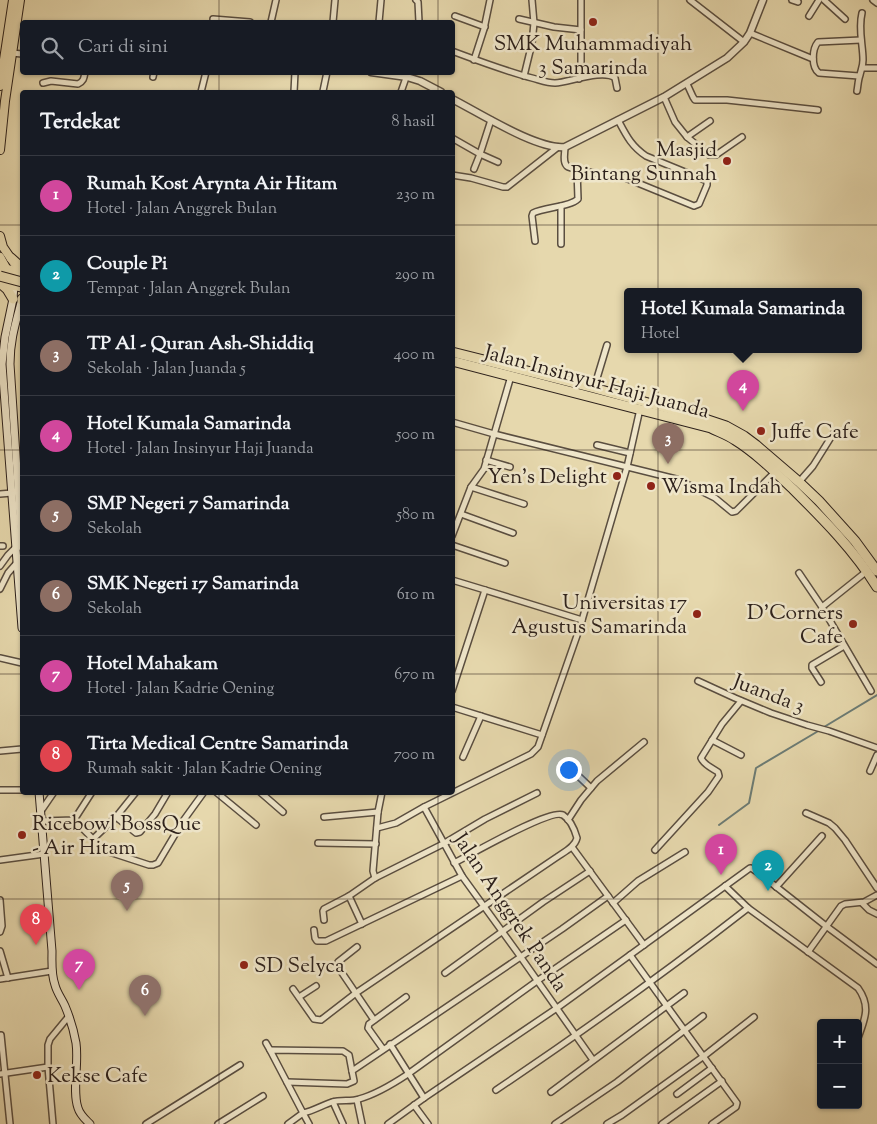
<!DOCTYPE html>
<html lang="id">
<meta charset="utf-8">
<style>
body{margin:0;font-family:"Sorts Mill Goudy",serif;background:#20242c;color:#f1f3f6}
.controls{position:absolute;right:15px;bottom:15px;display:grid;overflow:hidden;border-radius:5px;box-shadow:0 1px 4px #0004}
.controls button{width:45px;height:45px;display:grid;place-items:center;padding:0;border:0;border-bottom:1px solid #363941;background:#171b24;color:#f1f3f6;font:25px sans-serif}
.you{position:absolute;left:568px;top:769px;width:18px;height:18px;margin:-12px;border:4px solid #fff;border-radius:50%;background:#1a73e8;box-shadow:0 0 0 8px #1a73e833}
.badge{display:grid;place-items:center;width:32px;height:32px;border-radius:50%;background:#0f766e;color:#fff;font-size:16px;font-weight:700}
.pin{position:absolute;translate:-50% -41px;filter:drop-shadow(0 1px 2px #0008)}
.pin::after{content:'';position:absolute;top:26px;width:18px;height:15px;background:inherit;clip-path:polygon(0 0,100% 0,50% 100%)}
.popup{position:absolute;left:624px;top:288px;width:238px;height:65px;box-sizing:border-box;display:grid;place-content:center;border-radius:5px;background:#171b24;filter:drop-shadow(0 1px 4px #0005);font-size:16px;white-space:nowrap;color:#9ea1a6}
.popup b{font-size:19px;color:#f1f3f6}
.popup::after{content:'';position:absolute;left:50%;top:100%;margin-left:-10px;border:10px solid transparent;border-top-color:#171b24}
.list{margin:0;padding:0;list-style:none}
h2{display:flex;justify-content:space-between;align-items:center;height:65px;margin:0;padding:0 20px;font-size:21px}
h2 small{font-size:16px;font-weight:400;color:#9ea1a6}
.list li{display:grid;grid-template-columns:32px 1fr auto;gap:15px;align-items:center;box-sizing:border-box;height:80px;padding:0 20px;border-top:1px solid #363941}
.list b{display:block;font-size:19px;white-space:nowrap}
.list p{margin:0;font-size:16px;white-space:nowrap;color:#9ea1a6}
.list em{font-size:16px;font-style:normal;color:#9ea1a6}
.icon{flex:none;width:28px;height:28px;fill:none;stroke:currentColor;stroke-width:2;stroke-linecap:round;stroke-linejoin:round}
.map{position:relative;flex:none;width:877px;height:1124px;overflow:hidden}
.search{position:absolute;background:#171b24;box-shadow:0 1px 4px #0004;left:20px;top:20px;width:435px;height:55px;display:flex;align-items:center;gap:12px;box-sizing:border-box;padding:0 18px;border-radius:5px;color:#9ea1a6;font-size:19px}
.panel{position:absolute;background:#171b24;box-shadow:0 1px 4px #0004;left:20px;top:90px;width:435px;height:705px;border-radius:5px}
.map>svg:first-child{display:block}
.lines{fill:none;stroke-linecap:round;stroke-linejoin:round}
.stream{stroke:#6c7c75;stroke-width:2}
.minor-casing{stroke:#5a4e40;stroke-width:8}
.tertiary-casing{stroke:#5a4e40;stroke-width:9}
.secondary-casing{stroke:#2c201b;stroke-width:9}
.primary-casing{stroke:#2c201b;stroke-width:10}
.trunk-casing{stroke:#2c201b;stroke-width:11}
.minor{stroke:#efe6ca;stroke-width:5}
.tertiary{stroke:#efe6ca;stroke-width:6}
.secondary{stroke:#efe6ca;stroke-width:7}
.primary{stroke:#e6d8ad;stroke-width:8}
.trunk{stroke:#e6d8ad;stroke-width:9}
.trunk-bridge-casing{stroke:#2c201b;stroke-width:11;stroke-linecap:butt}
.trunk-bridge{stroke:#e6d8ad;stroke-width:9}
.grid{fill:none;stroke:#2c201b;stroke-width:1;stroke-opacity:0.55}
.poi-dot{fill:#8f2418;stroke:#efe6ca;stroke-width:2}
.labels{text-anchor:middle;stroke-width:5;stroke-linejoin:round;paint-order:stroke}
.poi-label{font-size:21px;fill:#2c201b;stroke:#efe6ca;text-anchor:start}
.street-label{font-size:21px;fill:#2c201b;stroke:#efe6ca}
</style>
<div class="map">
<svg width="877" height="1124" viewBox="0 0 877 1124">
<rect width="100%" height="100%" fill="#e6d8ad"/>
<filter id="stains"><feTurbulence type="fractalNoise" baseFrequency=".004" numOctaves="4"/><feColorMatrix values="0 0 0 0 .2 0 0 0 0 .09 0 0 0 0 .02 0 0 0 .5 -.17"/></filter>
<radialGradient id="worn" r=".72"><stop offset=".6" stop-color="#630" stop-opacity="0"/><stop offset="1" stop-color="#630" stop-opacity=".3"/></radialGradient>
<g class="lines">
<g class="stream">
<polyline points="824,727 877,695"/>
<polyline points="719,825 749,803 756,768 820,730"/>
</g>
<g class="minor-casing">
<g id="minor">
<polyline points="416,0 418,2 419,22"/>
<polyline points="690,0 744,42"/>
<polyline points="792,0 798,2"/>
<polyline points="824,0 845,19"/>
<polyline points="873,0 877,3"/>
<polyline points="455,16 485,27"/>
<polyline points="809,16 819,0"/>
<polyline points="213,19 250,22"/>
<polyline points="519,19 554,27 581,30"/>
<polyline points="271,22 276,0"/>
<polyline points="333,22 335,0"/>
<polyline points="379,22 381,0"/>
<polyline points="750,33 813,59"/>
<path d="M452,51C479,61 505,71 532,78C540,80 547,83 555,83C570,82 603,69 615,78L617,88"/>
<polyline points="12,53 22,54"/>
<polyline points="474,60 484,29 490,0"/>
<polyline points="863,68 877,68"/>
<polyline points="524,76 532,43 534,23 532,0"/>
<path d="M859,76L819,73C811,67 812,49 818,42L861,40"/>
<polyline points="153,77 154,72"/>
<polyline points="579,79 581,64 581,0"/>
<path d="M43,83L51,81L78,84C84,81 84,78 85,72"/>
<polyline points="687,84 693,97 695,100 727,100 818,110"/>
<polyline points="323,91 327,72"/>
<path d="M857,91C858,86 858,80 860,75C861,70 863,66 863,60C863,45 858,29 862,13"/>
<polyline points="201,92 206,72"/>
<polyline points="294,92 295,72"/>
<polyline points="401,92 408,72"/>
<polyline points="664,97 675,122 687,137 709,155 716,155 742,137"/>
<polyline points="687,137 710,121"/>
<polyline points="452,138 480,154 498,162"/>
<polyline points="474,169 480,154 491,120"/>
<path d="M577,170L605,175H613L623,177L694,206L699,204L707,185V181L646,156C631,146 626,135 618,120"/>
<polyline points="452,175 471,178 503,187 507,187 558,147"/>
<path d="M535,241L532,216L533,213C545,207 570,207 578,199L577,170C574,169 571,168 568,167C562,163 565,153 565,147"/>
<polyline points="561,244 561,206"/>
<polyline points="594,388 607,345"/>
<polyline points="452,422 494,434 676,479 687,484 715,498 732,512 736,511 775,472"/>
<polyline points="597,445 630,453"/>
<polyline points="486,460 510,467"/>
<polyline points="799,482 813,466 833,434"/>
<polyline points="471,487 524,504"/>
<polyline points="0,494 12,493"/>
<polyline points="461,514 513,533"/>
<polyline points="452,536 471,487 484,469 511,376"/>
<polyline points="452,545 505,563"/>
<polyline points="0,546 3,546"/>
<polyline points="0,566 8,555 16,547"/>
<polyline points="799,573 822,607 871,691"/>
<polyline points="452,580 485,590 452,691"/>
<polyline points="0,589 8,573 22,557"/>
<polyline points="485,590 582,620"/>
<polyline points="822,607 867,571"/>
<polyline points="0,658 22,663"/>
<polyline points="698,681 735,698 771,713 807,725 829,731 877,748"/>
<polyline points="821,682 812,668 812,665 844,646"/>
<polyline points="452,707 542,735"/>
<polyline points="712,740 741,755"/>
<polyline points="0,751 22,749"/>
<polyline points="463,757 481,716"/>
<polyline points="571,769 591,788"/>
<polyline points="870,771 877,755"/>
<polyline points="0,790 22,790"/>
<polyline points="168,792 155,814 140,832 136,833 116,817 93,839 94,847 149,865 153,865 158,863 183,821 204,792"/>
<polyline points="216,792 256,825"/>
<polyline points="260,792 283,812"/>
<polyline points="424,807 462,876 520,956 593,1060"/>
<polyline points="41,811 54,792"/>
<polyline points="806,813 829,823 835,828 845,840 877,888"/>
<polyline points="116,817 136,792"/>
<polyline points="324,817 378,812"/>
<polyline points="74,820 93,839"/>
<polyline points="568,820 581,800 597,781 644,742"/>
<polyline points="42,821 74,820 92,792"/>
<polyline points="377,828 396,823 424,807 531,754 538,747 580,627 627,467 640,409"/>
<polyline points="318,843 376,844"/>
<polyline points="572,847 644,945"/>
<path d="M655,850L708,792L719,776L718,772C712,768 704,765 701,758L722,724L741,701"/>
<polyline points="0,860 44,854"/>
<polyline points="375,878 373,871 378,812 382,792"/>
<path d="M725,886L748,908L858,988C871,1006 865,1019 858,1038"/>
<polyline points="776,887 822,836"/>
<polyline points="349,896 362,924"/>
<polyline points="0,900 2,926 0,932"/>
<polyline points="613,903 638,881 685,852"/>
<polyline points="862,903 869,910 877,914"/>
<polyline points="324,920 323,911 324,909 349,896 375,878 443,844 485,819 537,793"/>
<polyline points="314,930 315,938 317,941 326,941 462,876"/>
<polyline points="357,947 338,962 338,967 374,1020"/>
<polyline points="0,951 8,978"/>
<polyline points="808,952 841,906 845,904 864,902 877,895"/>
<polyline points="630,955 737,1103 736,1107 712,1124"/>
<polyline points="445,973 543,902 590,871"/>
<polyline points="0,979 52,971"/>
<path d="M293,989L314,1019L321,1020L356,993L557,857C564,852 575,847 577,838C575,831 571,820 563,815C551,808 470,855 454,863"/>
<polyline points="299,997 316,986"/>
<polyline points="1,1035 10,1124"/>
<polyline points="266,1043 270,1050"/>
<polyline points="390,1044 424,1098"/>
<polyline points="383,1049 368,1028 369,1024 406,997"/>
<path d="M352,1071L349,1055L343,1051L270,1050L303,1113C313,1111 323,1105 332,1102C341,1099 351,1102 359,1099C377,1094 393,1084 408,1074L537,981L626,920"/>
<polyline points="0,1074 48,1067"/>
<polyline points="287,1082 347,1084 354,1081 352,1071 562,929 608,896"/>
<path d="M496,1090C582,1032 666,972 748,908"/>
<polyline points="551,1092 684,993"/>
<polyline points="677,1094 712,1068"/>
<polyline points="357,1100 362,1124"/>
<polyline points="333,1102 343,1124"/>
<polyline points="414,1105 428,1124"/>
<polyline points="53,1124 48,1067 48,1045 50,1039 69,1016"/>
<polyline points="146,1124 240,1065"/>
<polyline points="218,1124 263,1096"/>
<polyline points="288,1124 303,1113 309,1124"/>
<polyline points="388,1124 424,1098 557,1008 750,868 751,868 760,874 826,926 877,964"/>
<polyline points="555,1124 617,1082 703,1016"/>
<polyline points="607,1124 622,1115 704,1056 754,1017"/>
<polyline points="662,1124 722,1081"/>
</g>
</g>
<g class="tertiary-casing">
<g id="tertiary">
<polyline points="371,72 407,77 420,81 441,92"/>
<path d="M452,99C478,112 537,150 565,147L664,97L727,58L744,42L750,33L763,0"/>
</g>
</g>
<g class="secondary-casing">
<g id="secondary">
<polyline points="14,285 13,299 5,337 2,364 22,628"/>
<path d="M22,299C16,322 10,339 10,364L22,547"/>
<path d="M39,792L52,951C52,962 51,974 55,985C57,993 62,999 65,1006C70,1018 74,1031 76,1043C79,1063 72,1091 78,1108C80,1115 85,1119 90,1124"/>
</g>
</g>
<g class="primary-casing">
<g id="primary">
<polyline points="0,86 13,0"/>
<polyline points="0,150 5,101 20,0"/>
<polyline points="0,236 3,247 14,263"/>
<polyline points="0,257 9,273"/>
</g>
</g>
<g class="trunk-casing">
<g id="trunk">
<polyline points="11,258 22,268"/>
<polyline points="0,268 22,273"/>
<polyline points="0,283 22,287"/>
<polyline points="0,283 7,289 13,299"/>
<polyline points="22,300 22,299"/>
<polyline points="452,352 594,388 699,417 726,426 744,436 756,445 799,482 819,501 855,541 877,571"/>
<path d="M452,361L711,428C719,432 728,435 735,440C756,453 775,472 793,489C824,520 854,550 877,587"/>
</g>
</g>
<use href="#minor" class="minor"/>
<use href="#tertiary" class="tertiary"/>
<use href="#secondary" class="secondary"/>
<use href="#primary" class="primary"/>
<use href="#trunk" class="trunk"/>
<g class="trunk-bridge-casing">
<polyline id="trunk-bridge" points="0,276 22,282"/>
</g>
<use href="#trunk-bridge" class="trunk-bridge"/>
</g>
<path class="grid" d="M219,0V22M438,0V22M658,0V1124M219,72V92M438,72V92M0,225H22M452,225H877M0,450H22M452,450H877M0,674H22M452,674H877M219,792V1124M438,792V1124M0,899H877"/>
<g class="poi-dot">
<circle cx="593" cy="22" r="5"/>
<circle cx="727" cy="161" r="5"/>
<circle cx="761" cy="431" r="5"/>
<circle cx="617" cy="476" r="5"/>
<circle cx="651" cy="486" r="5"/>
<circle cx="697" cy="614" r="5"/>
<circle cx="853" cy="624" r="5"/>
<circle cx="22" cy="835" r="5"/>
<circle cx="244" cy="965" r="5"/>
<circle cx="37" cy="1075" r="5"/>
</g>
<g class="labels">
<g class="poi-label">
<text x="593" y="50" text-anchor="middle">SMK Muhammadiyah<tspan x="593" dy="24">3 Samarinda</tspan></text>
<text x="717" y="156" text-anchor="end">Masjid<tspan x="717" dy="24">Bintang Sunnah</tspan></text>
<text x="771" y="438">Juffe Cafe</text>
<text x="607" y="483" text-anchor="end">Yen's Delight</text>
<text x="661" y="493">Wisma Indah</text>
<text x="687" y="609" text-anchor="end">Universitas 17<tspan x="687" dy="24">Agustus Samarinda</tspan></text>
<text x="843" y="619" text-anchor="end">D'Corners<tspan x="843" dy="24">Cafe</tspan></text>
<text x="32" y="830">Ricebowl BossQue<tspan x="32" dy="24">- Air Hitam</tspan></text>
<text x="254" y="972">SD Selyca</text>
<text x="47" y="1082">Kekse Cafe</text>
</g>
<g class="street-label">
<text transform="translate(597 381) rotate(15)" y="7">Jalan Insinyur Haji Juanda</text>
<text transform="translate(769 693) rotate(21)" y="7">Juanda 3</text>
<text transform="translate(511 912) rotate(56)" y="7">Jalan Anggrek Panda</text>
</g>
</g>
<rect width="100%" height="100%" filter="url(#stains)"/>
<rect width="100%" height="100%" fill="url(#worn)"/>
</svg>
<div class="controls">
<button>+</button>
<button>−</button>
</div>
<div class="you"></div>
<div class="pin badge" style="left:721px;top:875px;background:#d1479c">1</div>
<div class="pin badge" style="left:768px;top:891px;background:#0f9aa8">2</div>
<div class="pin badge" style="left:668px;top:464px;background:#8d6e63">3</div>
<div class="pin badge" style="left:743px;top:411px;background:#d1479c">4</div>
<div class="popup"><b>Hotel Kumala Samarinda</b>Hotel</div>
<div class="pin badge" style="left:127px;top:911px;background:#8d6e63">5</div>
<div class="pin badge" style="left:145px;top:1016px;background:#8d6e63">6</div>
<div class="pin badge" style="left:79px;top:990px;background:#d1479c">7</div>
<div class="pin badge" style="left:36px;top:945px;background:#e0444e">8</div>
<div class="search"><svg class="icon" aria-label="search" viewBox="0 0 24 24"><circle cx="10" cy="10" r="6"/><path d="M15 15l6 6"/></svg>Cari di sini</div>
<section class="panel">
<h2>Terdekat<small>8 hasil</small></h2>
<ul class="list">
<li><span class="badge" style="background:#d1479c">1</span><div><b>Rumah Kost Arynta Air Hitam</b><p>Hotel · Jalan Anggrek Bulan</p></div><em>230 m</em></li>
<li><span class="badge" style="background:#0f9aa8">2</span><div><b>Couple Pi</b><p>Tempat · Jalan Anggrek Bulan</p></div><em>290 m</em></li>
<li><span class="badge" style="background:#8d6e63">3</span><div><b>TP Al - Quran Ash-Shiddiq</b><p>Sekolah · Jalan Juanda 5</p></div><em>400 m</em></li>
<li><span class="badge" style="background:#d1479c">4</span><div><b>Hotel Kumala Samarinda</b><p>Hotel · Jalan Insinyur Haji Juanda</p></div><em>500 m</em></li>
<li><span class="badge" style="background:#8d6e63">5</span><div><b>SMP Negeri 7 Samarinda</b><p>Sekolah</p></div><em>580 m</em></li>
<li><span class="badge" style="background:#8d6e63">6</span><div><b>SMK Negeri 17 Samarinda</b><p>Sekolah</p></div><em>610 m</em></li>
<li><span class="badge" style="background:#d1479c">7</span><div><b>Hotel Mahakam</b><p>Hotel · Jalan Kadrie Oening</p></div><em>670 m</em></li>
<li><span class="badge" style="background:#e0444e">8</span><div><b>Tirta Medical Centre Samarinda</b><p>Rumah sakit · Jalan Kadrie Oening</p></div><em>700 m</em></li>
</ul>
</section>
</div>
